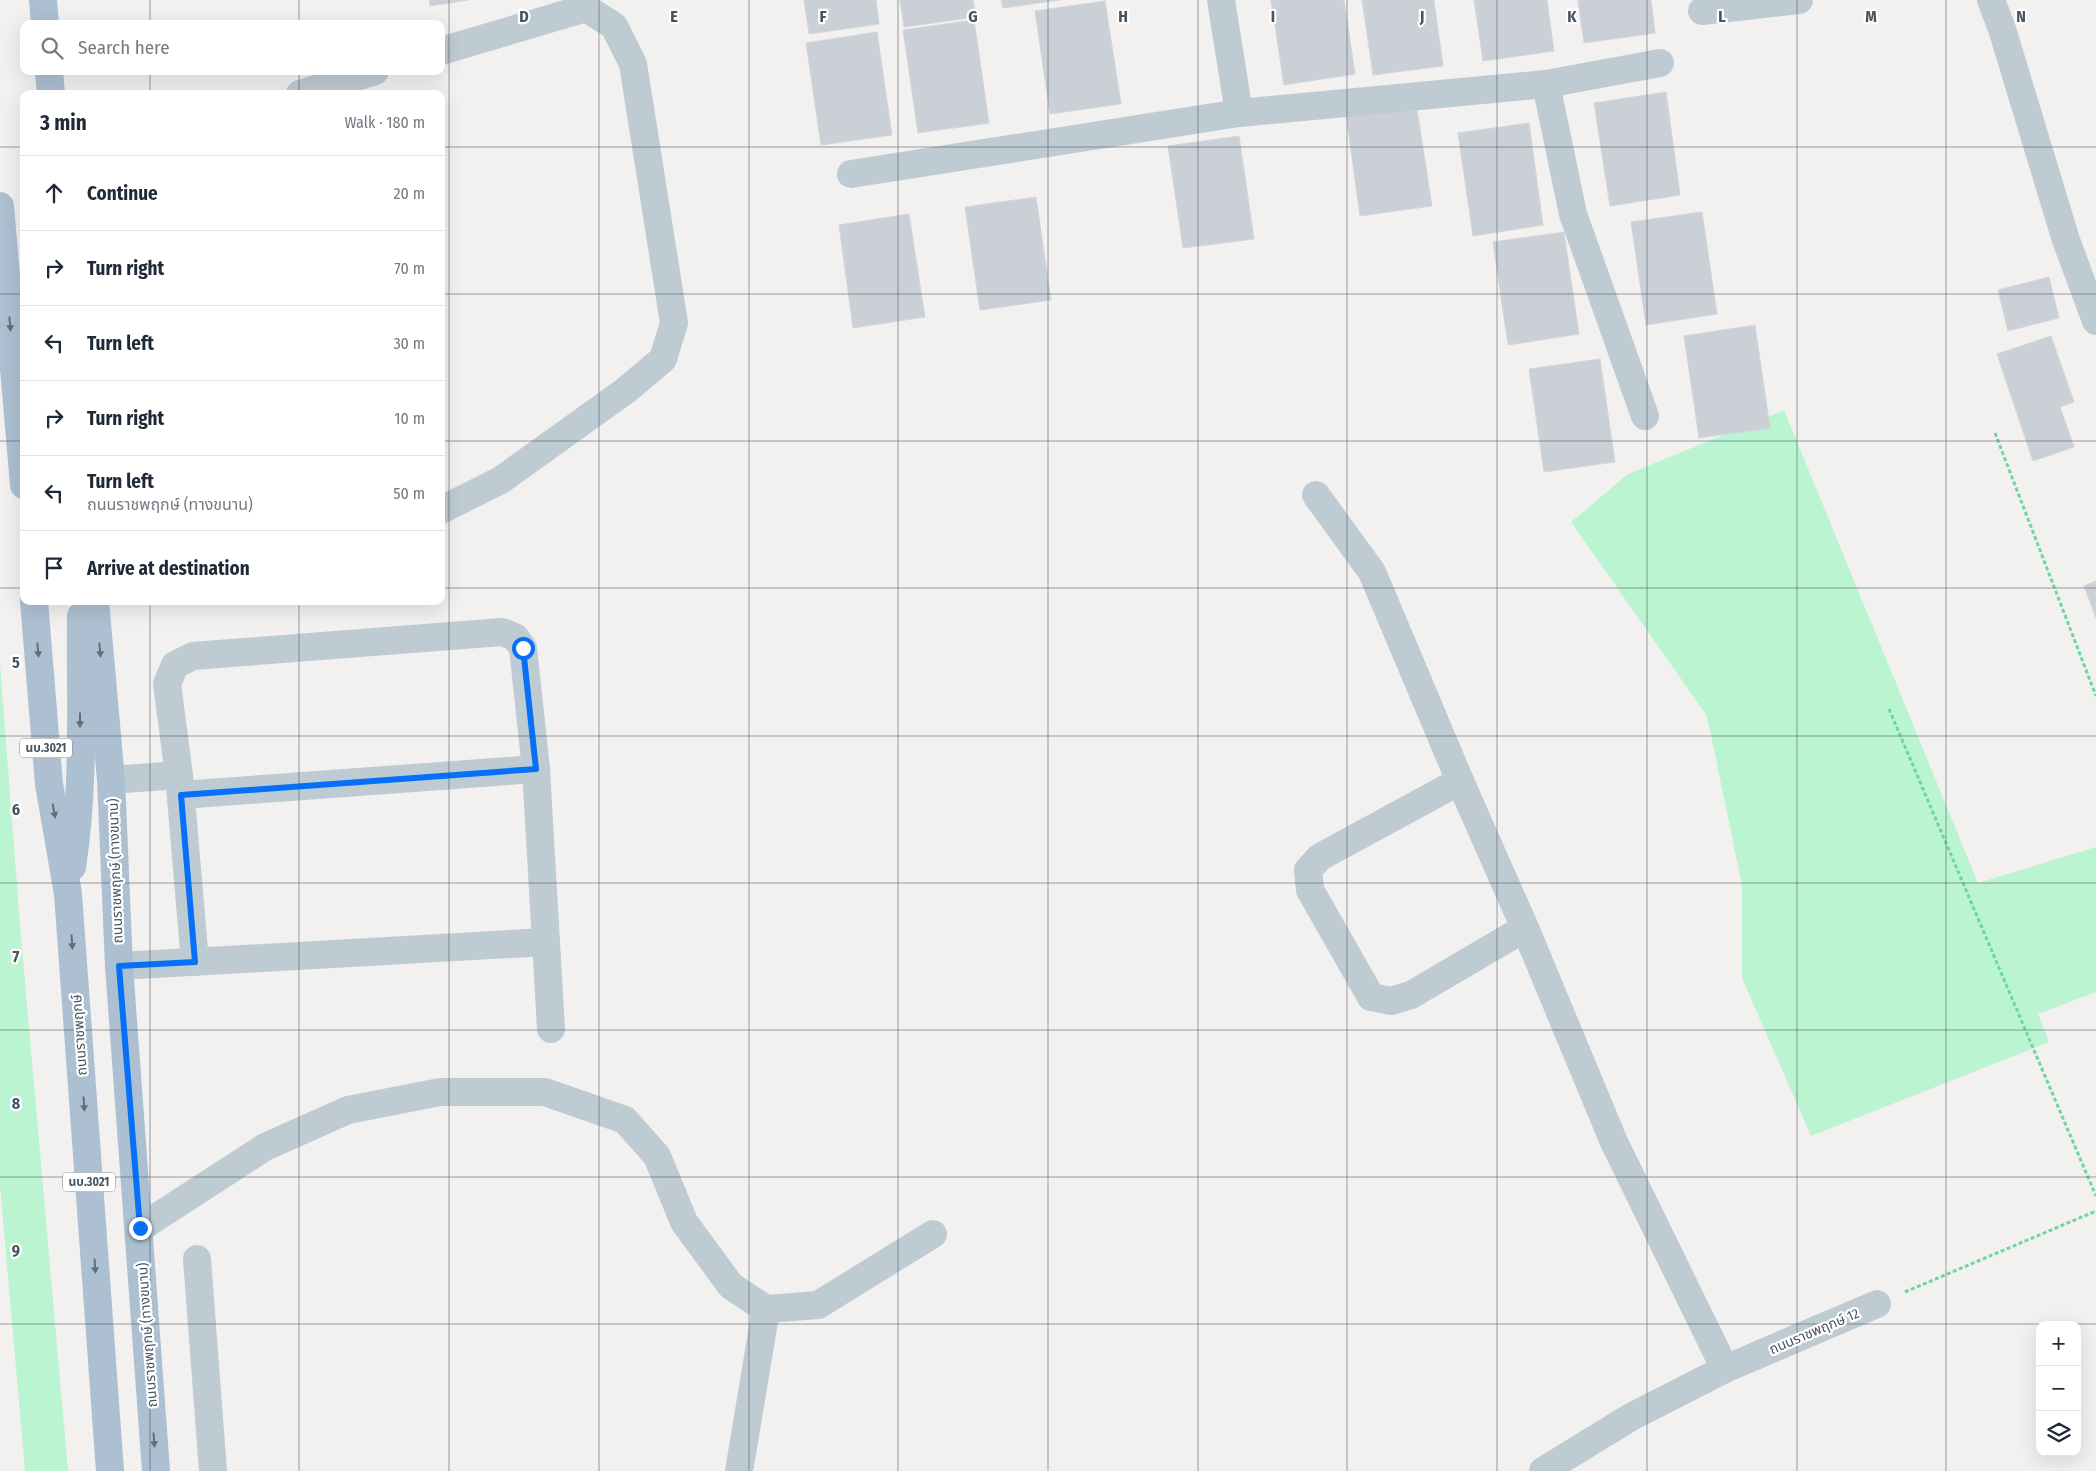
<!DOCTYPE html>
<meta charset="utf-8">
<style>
body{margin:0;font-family:"Fira Sans Condensed","Noto Sans Thai",sans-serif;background:#f6f6f7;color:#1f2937}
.controls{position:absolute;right:15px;bottom:15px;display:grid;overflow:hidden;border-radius:10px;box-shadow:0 5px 20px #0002}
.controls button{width:45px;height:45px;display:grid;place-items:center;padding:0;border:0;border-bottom:1px solid #e0e1e3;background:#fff;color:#1f2937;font:25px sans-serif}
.stop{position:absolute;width:15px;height:15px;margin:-11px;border:4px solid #0670f7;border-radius:50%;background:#fff}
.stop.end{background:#0670f7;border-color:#fff;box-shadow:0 1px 5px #0008}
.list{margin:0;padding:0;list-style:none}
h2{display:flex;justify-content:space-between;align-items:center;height:65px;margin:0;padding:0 20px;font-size:21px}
h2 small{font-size:16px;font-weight:400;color:#747a83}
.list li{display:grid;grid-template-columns:32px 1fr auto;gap:15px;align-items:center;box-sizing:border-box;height:75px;padding:0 20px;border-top:1px solid #e0e1e3}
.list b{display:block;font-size:19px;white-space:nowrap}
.list p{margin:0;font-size:16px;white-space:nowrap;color:#747a83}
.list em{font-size:16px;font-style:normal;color:#747a83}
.icon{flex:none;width:28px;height:28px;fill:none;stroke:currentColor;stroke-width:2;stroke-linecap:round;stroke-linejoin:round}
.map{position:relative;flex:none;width:2096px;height:1471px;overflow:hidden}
.search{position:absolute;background:#fff;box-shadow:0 5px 20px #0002;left:20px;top:20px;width:425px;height:55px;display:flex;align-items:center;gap:12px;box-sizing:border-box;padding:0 18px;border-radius:10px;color:#747a83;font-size:19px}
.panel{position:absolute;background:#fff;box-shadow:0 5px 20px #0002;left:20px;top:90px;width:425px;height:515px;border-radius:10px}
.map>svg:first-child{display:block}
.green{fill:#baf4d1}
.building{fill:#cbcfd6;stroke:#d3d6dc}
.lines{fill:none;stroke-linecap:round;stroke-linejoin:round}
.path{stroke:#6fd6a3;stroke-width:3;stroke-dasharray:4 2.5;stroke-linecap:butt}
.minor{stroke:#bfcbd3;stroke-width:28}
.major{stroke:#adc0d2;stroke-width:28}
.oneway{fill:#606f7c}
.route{stroke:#0670f7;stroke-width:6}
.grid{fill:none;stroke:#465460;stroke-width:1;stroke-opacity:0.55}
.labels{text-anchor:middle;stroke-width:4.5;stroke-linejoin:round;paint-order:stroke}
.shield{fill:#fff;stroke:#7e8790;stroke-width:1}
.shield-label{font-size:12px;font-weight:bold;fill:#465460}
.street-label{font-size:14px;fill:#465460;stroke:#fff}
.grid-label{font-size:16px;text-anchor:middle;font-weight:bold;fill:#465460;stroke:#fff;stroke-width:4.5;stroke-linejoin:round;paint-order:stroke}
</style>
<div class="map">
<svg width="2096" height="1471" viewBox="0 0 2096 1471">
<rect width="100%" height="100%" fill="#f3f0f0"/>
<g class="green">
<polygon points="1784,410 1978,883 2096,847 2096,992 2038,1014 2049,1042 1811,1136 1742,978 1742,885 1707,716 1571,522 1628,474"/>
<polygon points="0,664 20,925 68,1471 25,1471 0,1185"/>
</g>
<g class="building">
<polygon points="429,0 468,0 430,6"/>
<polygon points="804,0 876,0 879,24 809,34"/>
<polygon points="900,0 973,0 976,17 904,27"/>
<polygon points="1001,0 1060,0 1003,8"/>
<polygon points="1271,0 1344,0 1355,74 1284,85"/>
<polygon points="1362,0 1434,0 1443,66 1373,75"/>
<polygon points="1474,0 1547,0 1554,51 1483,61"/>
<polygon points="1578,0 1651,0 1655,33 1584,43"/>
<polygon points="1105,1 1121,104 1050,114 1035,11"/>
<polygon points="974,20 989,123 918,133 903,30"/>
<polygon points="877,32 892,135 821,145 806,43"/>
<polygon points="1666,92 1680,195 1610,206 1594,103"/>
<polygon points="1416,103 1432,206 1360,216 1346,113"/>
<polygon points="1529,123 1543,225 1473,236 1458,133"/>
<polygon points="1239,136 1254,239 1183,248 1168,146"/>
<polygon points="1036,197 1051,300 980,310 965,207"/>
<polygon points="1702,212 1717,314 1646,325 1631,222"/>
<polygon points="909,214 925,317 853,328 839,225"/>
<polygon points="1564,232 1579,334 1508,345 1493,242"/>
<polygon points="2049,277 2059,318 2008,331 1998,290"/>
<polygon points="1755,325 1770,428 1699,438 1684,336"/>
<polygon points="2051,336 2074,402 2060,407 2074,447 2033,461 1997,354"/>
<polygon points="1600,359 1615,462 1544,472 1529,369"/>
<polygon points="2096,581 2096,618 2084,586"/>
</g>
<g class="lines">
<g class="path">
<polyline points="1995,433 2096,696"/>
<polyline points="1889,709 2096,1196"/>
<polyline points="1905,1292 2096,1211"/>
</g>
<g class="minor">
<polyline points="1221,0 1239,113"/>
<polyline points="1991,0 2002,29 2066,240 2096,321"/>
<polyline points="1702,11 1799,0"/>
<polyline points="441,51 586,8 614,26 633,64 674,323 663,359 625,391 501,480 441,510"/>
<polyline points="1546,84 1573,214 1645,416"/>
<polyline points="300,94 375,71"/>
<polyline points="851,174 1239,113 1546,84 1660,63"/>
<polyline points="1316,495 1372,572 1460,781 1525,928 1614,1142 1725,1369"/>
<polyline points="111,780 179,775"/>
<polyline points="1460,781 1320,857 1308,870 1310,890 1371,997 1391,1001 1411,995 1525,928"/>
<polyline points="181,795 536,769"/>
<polyline points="195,962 179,775 167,684 175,665 193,656 502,632 515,637 523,648 536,769 551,1029"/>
<polyline points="119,966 546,942"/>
<polyline points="140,1228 265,1147 348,1110 440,1092 545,1092 625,1120 657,1156 684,1222 731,1286 766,1309 818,1305 933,1234"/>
<polyline points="197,1259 213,1471"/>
<polyline points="739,1471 766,1309"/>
<polyline points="1543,1471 1631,1417 1725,1369 1877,1304"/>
</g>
<g class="major">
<polyline points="43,0 45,24"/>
<polyline points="49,71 51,94"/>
<polyline points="0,206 24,485"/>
<polyline points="34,601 49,784 68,894 110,1471"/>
<polyline points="95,601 111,780 119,966 156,1471"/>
<path d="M72,867C85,785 80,699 81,616"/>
</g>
</g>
<defs><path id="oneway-solid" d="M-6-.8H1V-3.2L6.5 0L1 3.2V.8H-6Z" transform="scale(1.25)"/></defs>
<g class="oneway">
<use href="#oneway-solid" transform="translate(10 324) rotate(85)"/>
<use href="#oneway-solid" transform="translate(38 650) rotate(85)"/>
<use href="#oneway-solid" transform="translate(100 650) rotate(85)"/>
<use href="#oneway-solid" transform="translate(80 720) rotate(90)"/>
<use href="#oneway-solid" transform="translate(54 811) rotate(80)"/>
<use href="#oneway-solid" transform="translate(72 942) rotate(86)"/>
<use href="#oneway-solid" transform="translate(84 1104) rotate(86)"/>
<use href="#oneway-solid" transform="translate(95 1266) rotate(86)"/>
<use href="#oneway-solid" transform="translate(154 1440) rotate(86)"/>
</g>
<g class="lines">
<polyline class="route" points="140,1228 119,966 195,962 181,795 536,769 523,648"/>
</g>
<path class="grid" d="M150,0V24M299,0V24M449,0V1471M599,0V1471M749,0V1471M898,0V1471M1048,0V1471M1198,0V1471M1347,0V1471M1497,0V1471M1647,0V1471M1797,0V1471M1946,0V1471M150,71V94M299,71V94M0,147H24M441,147H2096M0,294H24M441,294H2096M0,441H24M441,441H2096M0,588H24M441,588H2096M150,601V1471M299,601V1471M0,736H2096M0,883H2096M0,1030H2096M0,1177H2096M0,1324H2096"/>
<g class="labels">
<g class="shield">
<rect x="20" y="738.5" width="52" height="19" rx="4"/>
<rect x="63" y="1172.5" width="52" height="19" rx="4"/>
</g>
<g class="shield-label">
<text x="46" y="752">นบ.3021</text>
<text x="89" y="1186">นบ.3021</text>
</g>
<g class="street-label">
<text transform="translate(115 871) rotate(-92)" y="5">ถนนราชพฤกษ์ (ทางขนาน)</text>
<text transform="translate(79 1035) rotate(-94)" y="5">ถนนราชพฤกษ์</text>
<text transform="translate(1814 1331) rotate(-23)" y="5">ถนนราชพฤกษ์ 12</text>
<text transform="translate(147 1335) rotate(-94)" y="5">ถนนราชพฤกษ์ (ทางขนาน)</text>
</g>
</g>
<g class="grid-label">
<text x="524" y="22">D</text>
<text x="674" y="22">E</text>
<text x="823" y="22">F</text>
<text x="973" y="22">G</text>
<text x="1123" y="22">H</text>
<text x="1273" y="22">I</text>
<text x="1422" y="22">J</text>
<text x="1572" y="22">K</text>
<text x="1722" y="22">L</text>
<text x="1871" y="22">M</text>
<text x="2021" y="22">N</text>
<text x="16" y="668">5</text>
<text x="16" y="815">6</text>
<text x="16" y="962">7</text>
<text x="16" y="1109">8</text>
<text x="16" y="1256">9</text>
</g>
</svg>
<div class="controls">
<button>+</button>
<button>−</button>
<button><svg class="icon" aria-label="layers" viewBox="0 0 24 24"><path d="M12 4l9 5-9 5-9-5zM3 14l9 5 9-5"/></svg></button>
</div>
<div class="stop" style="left:523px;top:648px"></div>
<div class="stop end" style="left:140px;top:1228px"></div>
<div class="search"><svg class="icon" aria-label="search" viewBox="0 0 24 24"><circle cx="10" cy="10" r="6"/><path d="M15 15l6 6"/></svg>Search here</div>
<section class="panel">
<h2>3 min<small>Walk · 180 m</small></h2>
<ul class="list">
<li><svg class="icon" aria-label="ahead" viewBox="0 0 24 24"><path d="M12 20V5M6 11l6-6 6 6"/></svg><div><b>Continue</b></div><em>20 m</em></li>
<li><svg class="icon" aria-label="right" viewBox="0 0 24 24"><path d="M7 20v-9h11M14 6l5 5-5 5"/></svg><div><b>Turn right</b></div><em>70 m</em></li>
<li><svg class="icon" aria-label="left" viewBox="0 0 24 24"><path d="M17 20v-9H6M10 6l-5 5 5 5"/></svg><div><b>Turn left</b></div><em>30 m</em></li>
<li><svg class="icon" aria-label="right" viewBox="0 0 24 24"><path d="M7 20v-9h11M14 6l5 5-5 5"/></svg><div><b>Turn right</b></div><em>10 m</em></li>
<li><svg class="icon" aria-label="left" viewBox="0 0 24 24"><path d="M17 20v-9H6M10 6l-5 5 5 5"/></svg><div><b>Turn left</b><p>ถนนราชพฤกษ์ (ทางขนาน)</p></div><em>50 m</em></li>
<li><svg class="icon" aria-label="arrive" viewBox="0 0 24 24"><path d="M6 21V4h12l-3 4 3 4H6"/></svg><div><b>Arrive at destination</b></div></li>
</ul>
</section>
</div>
